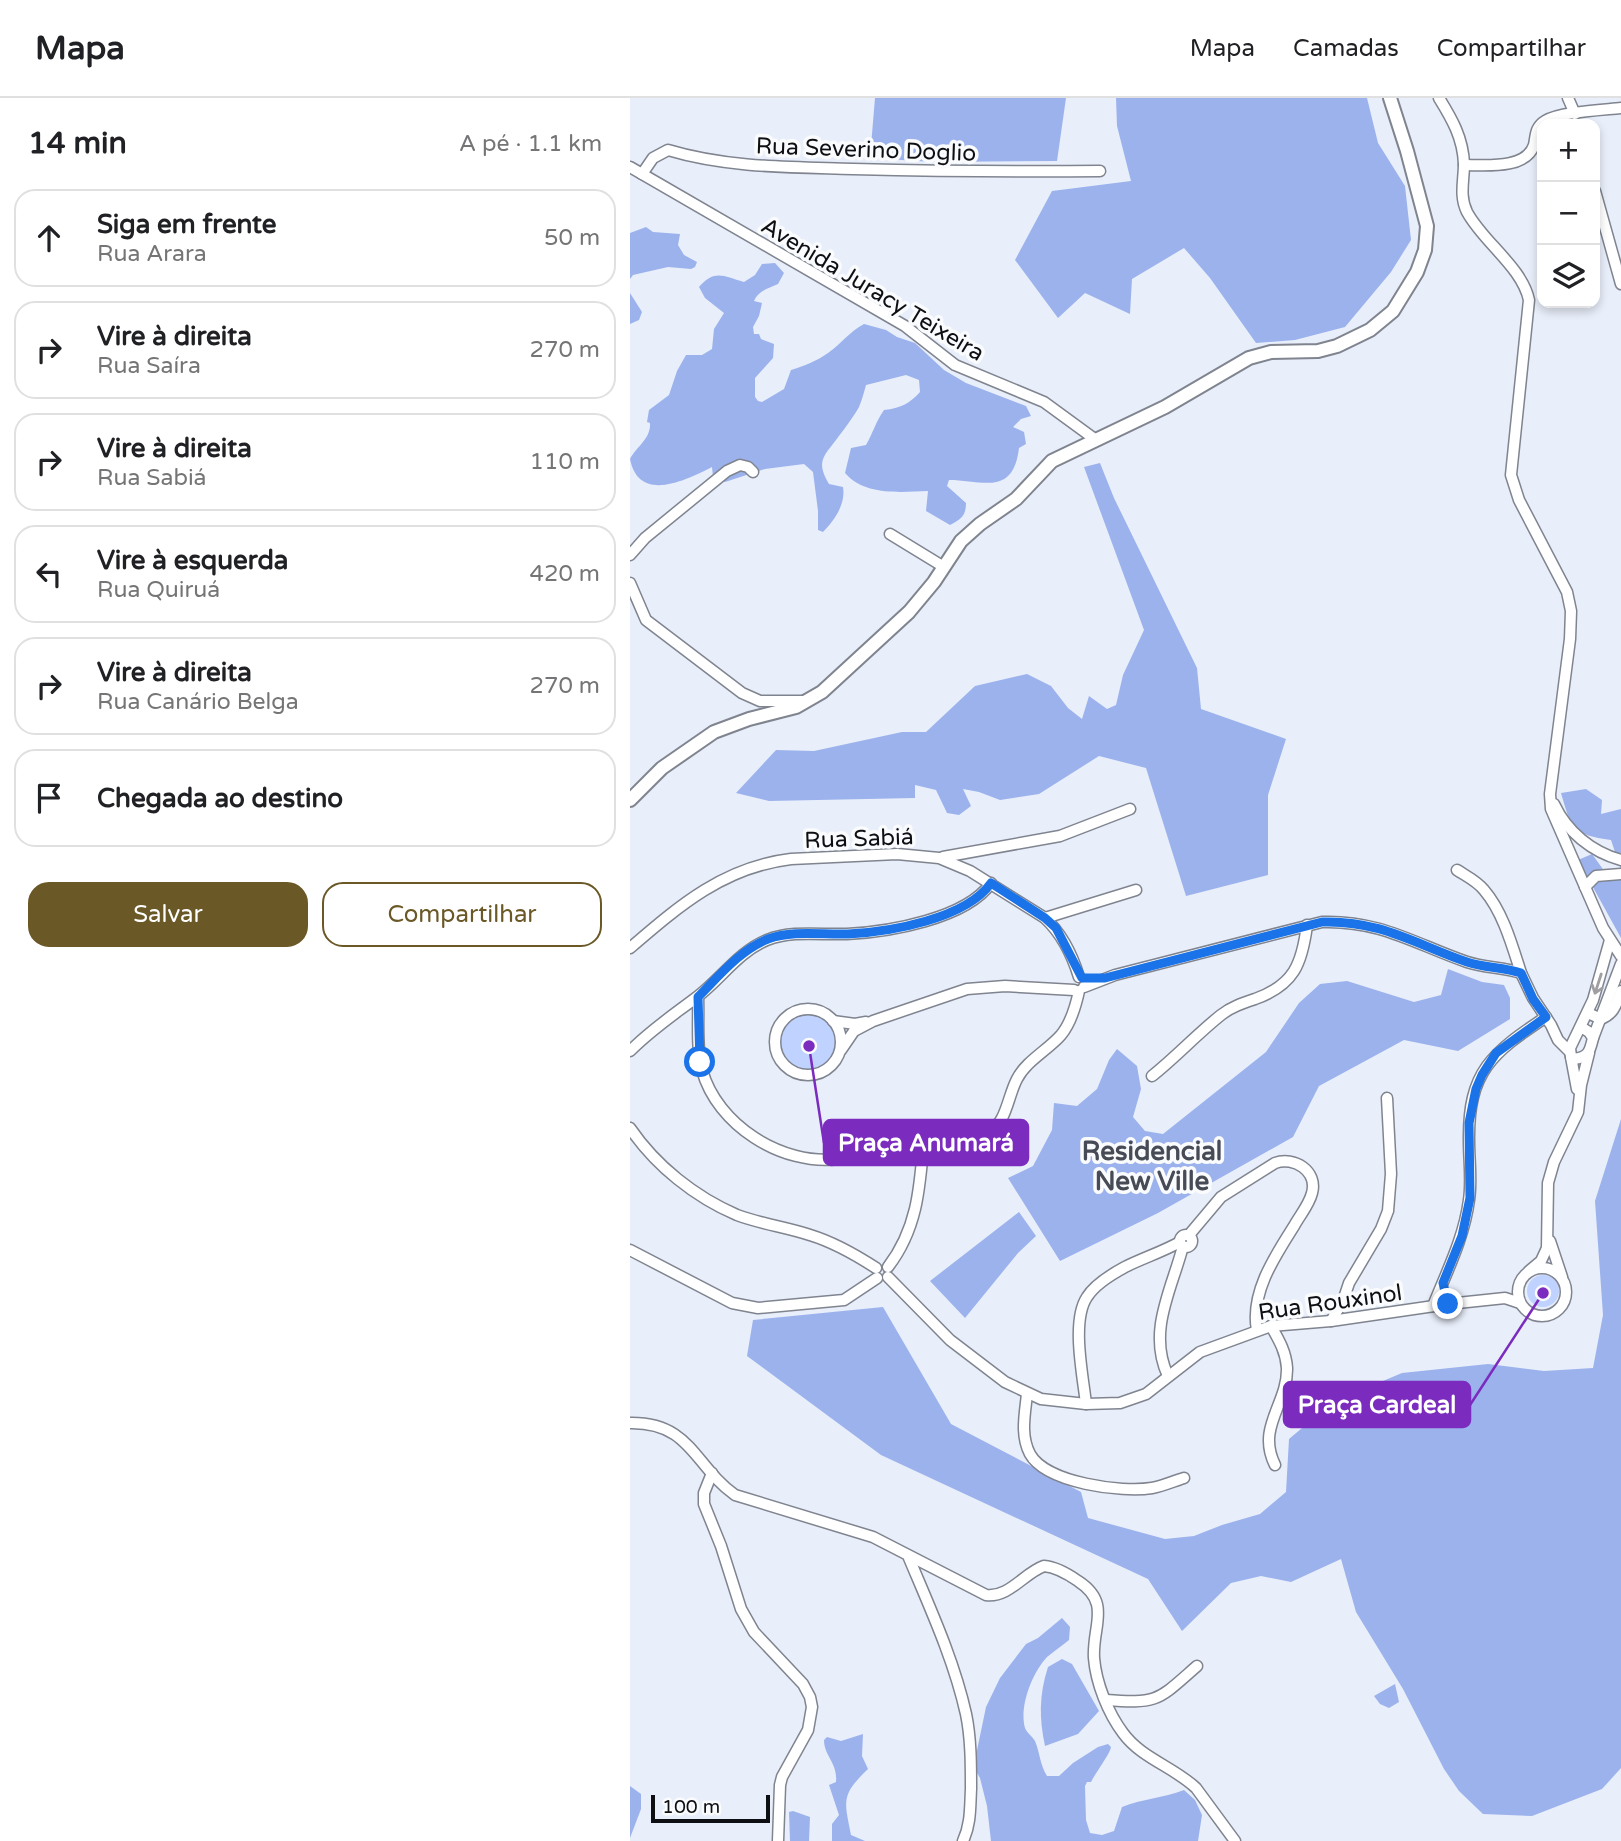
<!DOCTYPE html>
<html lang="pt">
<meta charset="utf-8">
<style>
body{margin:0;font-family:"Varela Round",sans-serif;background:#f6f6f6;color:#202124}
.controls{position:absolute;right:21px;top:21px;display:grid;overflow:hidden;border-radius:14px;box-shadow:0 4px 10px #0003}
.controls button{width:63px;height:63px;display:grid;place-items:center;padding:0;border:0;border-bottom:2px solid #e0e0e0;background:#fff;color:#202124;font:35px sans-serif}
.scale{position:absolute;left:21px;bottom:18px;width:119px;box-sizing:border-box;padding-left:7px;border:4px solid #0e0f13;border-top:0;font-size:19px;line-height:24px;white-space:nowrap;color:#0e0f13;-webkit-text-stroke:5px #fafbfd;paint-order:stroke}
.stop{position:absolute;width:21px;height:21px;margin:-16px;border:5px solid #1a73e8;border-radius:50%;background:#fff}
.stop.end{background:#1a73e8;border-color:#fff;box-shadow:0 2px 7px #0008}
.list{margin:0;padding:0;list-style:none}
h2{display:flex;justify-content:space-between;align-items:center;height:91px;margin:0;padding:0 28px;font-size:30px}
h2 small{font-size:23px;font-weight:400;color:#757577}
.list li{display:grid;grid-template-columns:46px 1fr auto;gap:21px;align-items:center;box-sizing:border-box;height:98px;margin:0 14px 14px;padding:0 14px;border:2px solid #e0e0e0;border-radius:21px}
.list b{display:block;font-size:26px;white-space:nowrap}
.list p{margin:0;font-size:23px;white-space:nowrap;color:#757577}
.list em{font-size:23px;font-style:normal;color:#757577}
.actions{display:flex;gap:14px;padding:21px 28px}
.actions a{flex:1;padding:16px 0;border:2px solid #6b5827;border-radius:21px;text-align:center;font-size:24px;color:#6b5827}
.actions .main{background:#6b5827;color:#fff}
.icon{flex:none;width:38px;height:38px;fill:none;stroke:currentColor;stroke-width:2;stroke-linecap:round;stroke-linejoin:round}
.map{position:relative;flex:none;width:991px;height:1743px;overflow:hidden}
header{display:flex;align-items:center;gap:42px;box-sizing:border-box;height:98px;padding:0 35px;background:#fff;border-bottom:2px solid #e0e0e0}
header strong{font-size:33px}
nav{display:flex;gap:38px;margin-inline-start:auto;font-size:24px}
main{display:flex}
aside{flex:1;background:#fff}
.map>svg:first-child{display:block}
.green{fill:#c0d2ff}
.forest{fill:#9bb2ed}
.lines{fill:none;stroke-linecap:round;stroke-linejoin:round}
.minor-casing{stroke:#7f848f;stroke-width:13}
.major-casing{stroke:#7f848f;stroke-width:16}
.minor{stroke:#fff;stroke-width:10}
.major{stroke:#fff;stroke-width:12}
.oneway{stroke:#9f9fa1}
.route{stroke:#1a73e8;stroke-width:9}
.labels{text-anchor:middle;stroke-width:7;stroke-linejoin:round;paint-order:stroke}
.street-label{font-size:23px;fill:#0e0f13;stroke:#fafbfd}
.quarter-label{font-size:26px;font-weight:bold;fill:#474b55;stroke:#fafbfd}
.leader{fill:none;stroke:#7b2cbf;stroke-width:2.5}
.callout-dot{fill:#7b2cbf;stroke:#fafbfd;stroke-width:2.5}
.callout{fill:#7b2cbf;stroke:#7b2cbf;stroke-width:2.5}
.callout-label{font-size:24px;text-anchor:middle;font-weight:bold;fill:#fff}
</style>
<header>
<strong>Mapa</strong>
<nav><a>Mapa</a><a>Camadas</a><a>Compartilhar</a></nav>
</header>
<main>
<aside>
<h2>14 min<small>A pé · 1.1 km</small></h2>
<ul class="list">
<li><svg class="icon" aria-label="ahead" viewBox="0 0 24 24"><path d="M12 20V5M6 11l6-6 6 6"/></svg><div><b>Siga em frente</b><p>Rua Arara</p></div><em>50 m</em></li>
<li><svg class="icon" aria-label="right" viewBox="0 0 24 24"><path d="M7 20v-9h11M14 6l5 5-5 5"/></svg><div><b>Vire à direita</b><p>Rua Saíra</p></div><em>270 m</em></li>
<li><svg class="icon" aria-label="right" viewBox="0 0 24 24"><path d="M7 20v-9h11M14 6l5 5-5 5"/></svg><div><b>Vire à direita</b><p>Rua Sabiá</p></div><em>110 m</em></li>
<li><svg class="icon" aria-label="left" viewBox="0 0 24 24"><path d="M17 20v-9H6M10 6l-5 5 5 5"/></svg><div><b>Vire à esquerda</b><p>Rua Quiruá</p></div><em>420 m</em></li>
<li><svg class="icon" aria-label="right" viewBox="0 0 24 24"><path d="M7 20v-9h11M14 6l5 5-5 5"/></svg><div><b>Vire à direita</b><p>Rua Canário Belga</p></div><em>270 m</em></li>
<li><svg class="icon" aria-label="arrive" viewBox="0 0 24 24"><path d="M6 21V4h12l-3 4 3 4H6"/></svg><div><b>Chegada ao destino</b></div></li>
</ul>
<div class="actions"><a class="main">Salvar</a><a>Compartilhar</a></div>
</aside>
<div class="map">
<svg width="991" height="1743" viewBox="0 0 991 1743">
<rect width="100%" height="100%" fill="#e8eefa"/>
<g class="green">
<circle cx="179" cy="945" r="29"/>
<circle cx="913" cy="1193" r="16"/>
</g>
<g class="forest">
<polygon points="245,0 436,0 427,63 304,64 240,60"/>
<polygon points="486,0 737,0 748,45 775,88 781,142 761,174 715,229 665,242 626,245 580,180 554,150 502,181 500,216 455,195 428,220 385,162 422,93 501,83 487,28"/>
<polygon points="16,129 23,134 50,136 48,147 54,157 67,164 65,169 61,171 38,169 3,177 0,181 0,135"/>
<path d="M145,165L154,175L148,186C139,190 128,193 124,203L132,205L129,218L123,229L124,236H129L131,241L144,246L143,260L125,280V299L128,303L132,304L154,291L161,272C174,268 187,263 198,255C211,246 220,233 234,226L256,232L267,239L285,245L314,272L336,285L396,308L401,318L391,321L383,329L394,334L396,346L389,350C383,399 352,382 319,382L317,388L336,405C336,418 331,421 320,427L296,413L298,393C270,394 235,398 215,375L221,350L236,347C243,335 246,323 254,312C271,310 279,306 290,294L289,282L276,277L236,287C234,294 232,302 229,309C224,318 213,333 206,342C193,359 186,364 199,386L213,389C216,406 204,423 193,434L188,432V413L183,374L174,366L135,371L95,384L83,379L82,369C56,382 9,406 0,361C7,348 21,341 20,325L17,324L19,312L39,297L47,273L56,257H72L82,251L84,231L94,215L75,200L69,189C85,171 93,178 114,184L125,177L132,166Z"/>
<polygon points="0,195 12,214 9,222 0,226"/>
<polygon points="470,365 484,400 567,570 571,611 656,641 638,697 638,777 556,798 516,670 469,658 409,696 370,702 349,694 333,691 341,708 329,717 317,715 306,692 285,687 285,700 139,703 106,695 146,652 184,653 272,634 296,634 345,588 397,576 421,588 438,610 452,621 459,598 477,611 486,607 493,577 514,532 454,369"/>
<path d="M956,691L972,702L971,716L991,711V772L981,742C943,737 941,730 931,695Z"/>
<polygon points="962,756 980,781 991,776 991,840 948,762"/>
<polygon points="818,871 852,884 874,887 880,900 880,921 828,953 774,942 689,988 663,1039 528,1115 430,1163 378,1080 403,1068 422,1032 424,1005 447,1008 467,991 479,962 487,951 507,968 511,991 503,1019 515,1033 533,1036 636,954 669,905 690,886 717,883 784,904 811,897"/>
<polygon points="991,1021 991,1670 972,1691 902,1718 853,1716 829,1693 814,1671 773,1591 726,1514 711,1461 661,1484 631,1478 601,1485 552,1533 518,1481 251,1357 117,1258 123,1222 253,1209 321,1326 451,1394 458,1420 535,1441 564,1438 592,1427 630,1416 656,1394 659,1341 703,1304 772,1275 858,1266 914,1273 963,1270 973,1217 965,1103"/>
<polygon points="389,1114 406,1138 388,1155 335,1220 300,1183"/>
<path d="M432,1520L440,1529L439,1542C432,1548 424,1553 417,1559C402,1575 389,1609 395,1630C397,1635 402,1638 405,1643C410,1655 410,1667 417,1678H429L443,1665L468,1649L478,1646L481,1649C480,1656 466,1674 461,1684H457L455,1688L456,1722L460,1735L472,1737L484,1733L492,1709C512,1701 533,1700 554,1692L565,1702L572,1717L568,1743H361L357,1708L350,1680L346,1673L345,1662L356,1609L370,1580L396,1546L408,1540Z"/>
<path d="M432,1561L442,1566L469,1613L448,1636L415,1648C409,1620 409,1597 418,1569Z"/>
<polygon points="765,1586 769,1604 759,1610 750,1606 744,1598"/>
<path d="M233,1636L232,1658L238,1671C211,1697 214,1702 221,1737L235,1743H202V1726L209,1717L199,1687L206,1684C208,1665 194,1658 194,1642L197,1639L211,1643Z"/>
<polygon points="0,1688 11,1696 11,1711 0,1740"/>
<polygon points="163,1713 180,1719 179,1743 160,1743 159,1714"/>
</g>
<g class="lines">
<g class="minor-casing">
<g id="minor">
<path d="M809,0C822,21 833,40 834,66C834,82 829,98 837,114C853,144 892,169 899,202L881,377L889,402L937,494L941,513L940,541L920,696L921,711L973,830L991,858"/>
<polyline points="938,0 945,16"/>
<path d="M834,67C854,67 896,72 904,47C906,38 905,29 915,23C929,14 972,12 991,10"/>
<polyline points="0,69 275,228 325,267 414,304 466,342"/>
<path d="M12,76L23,60L38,52C98,70 161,69 223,71C306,73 387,74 470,73"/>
<polyline points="965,93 991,186"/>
<polyline points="260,436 314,469"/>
<polyline points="0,457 15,440 97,373 110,367 118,369 123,374"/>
<polyline points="0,485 16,522 112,595 130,603 175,603"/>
<path d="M924,706C937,734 962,754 991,762"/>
<polyline points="313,759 430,738 500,711"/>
<path d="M827,772C836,778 847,783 854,792C873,814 882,847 891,875"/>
<polyline points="955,789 966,778 991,776"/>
<polyline points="415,820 506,792"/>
<path d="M0,850C50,807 94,769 161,761L267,756L309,760L340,773L415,820C432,836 442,856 449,879"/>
<path d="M454,889L485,877L692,824C750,822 785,846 837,864C855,870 873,869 891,875L903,900L921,927L928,942L940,954"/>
<path d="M68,899C69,923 66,949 72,972C87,1027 152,1068 208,1061C229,1059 247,1045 268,1041C296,1036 332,1051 357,1036C377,1025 377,1000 387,981C396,963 418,952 431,937C441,925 446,907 449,893"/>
<circle cx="178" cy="944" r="33"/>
<path d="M958,915L971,921C985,915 986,906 991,893"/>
<polyline points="203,923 225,926 236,924"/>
<path d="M951,929L959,934L963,940C960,953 959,959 944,961L941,959L940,950L963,902L980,842"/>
<polyline points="963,940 991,866"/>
<polyline points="211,952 224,933 243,923 337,891 375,888 444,892"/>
<path d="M0,953C22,931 42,918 67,899C91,881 108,854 137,842C162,832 191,837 217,836C258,834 336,821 361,785"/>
<polyline points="941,959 947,991"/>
<path d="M522,978C546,959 567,936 591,917C601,909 613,905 625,901C664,887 672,866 677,827"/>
<path d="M0,1030C26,1068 65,1099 107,1117C131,1126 156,1129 180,1137C203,1144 226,1157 246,1170"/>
<path d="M559,1137L591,1099L645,1065C664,1058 688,1073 682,1095C679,1107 670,1117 664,1128C645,1158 620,1195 627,1232"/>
<circle cx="556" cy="1143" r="6"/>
<polyline points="920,1143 932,1179"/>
<polyline points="0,1152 102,1205 128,1210 214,1202 247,1180"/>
<path d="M258,1169C288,1130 290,1088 294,1039"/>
<circle cx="912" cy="1194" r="24"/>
<polyline points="899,1173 911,1163 917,1150 918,1085 924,1064 948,1014 951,987 959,955"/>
<polyline points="258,1179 320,1242 375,1284 411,1301 456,1306 490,1305 516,1296 570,1254 641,1228 701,1223 818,1206 875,1200 890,1205"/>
<path d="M803,1208C817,1173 834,1140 839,1102C842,1082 839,1063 839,1043C838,973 862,955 916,919"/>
<polyline points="701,1223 713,1203 719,1185 751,1131 758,1113 761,1076 757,1000"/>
<path d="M641,1228C649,1242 656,1254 657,1270C658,1306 626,1329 645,1367"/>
<path d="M538,1278C517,1233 542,1191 553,1148"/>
<path d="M397,1296C395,1316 390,1337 400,1356C416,1385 492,1395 522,1390C533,1388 544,1383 554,1380"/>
<path d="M456,1306C453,1278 441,1223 457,1199C465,1186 482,1176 495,1169C513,1160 532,1154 550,1144"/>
<path d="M0,1325C61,1324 64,1368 105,1397L243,1439L356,1497C379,1500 394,1475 414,1468C426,1469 438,1476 448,1483C482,1505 462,1528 464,1560C466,1585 478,1615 493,1635C511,1660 544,1669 566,1690L605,1743"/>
<polyline points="82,1375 74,1395 74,1406 91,1448 111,1511 124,1534 173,1586 180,1599 182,1609 178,1632 152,1679 150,1687 148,1743"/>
<path d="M279,1460C300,1510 324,1562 336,1616C341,1640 341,1666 341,1691C340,1709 341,1726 333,1743"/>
<path d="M476,1602C529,1606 528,1602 567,1568"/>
</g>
</g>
<g class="major-casing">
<polyline id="major" points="0,702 32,670 84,634 119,621 166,609 192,594 279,514 304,484 331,443 350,426 386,401 422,363 535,309 619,260 641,254 688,253 707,248 740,232 763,213 787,174 795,152 797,128 777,53 760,0"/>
</g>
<use href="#minor" class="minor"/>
<use href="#major" class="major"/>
</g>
<defs><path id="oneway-shaft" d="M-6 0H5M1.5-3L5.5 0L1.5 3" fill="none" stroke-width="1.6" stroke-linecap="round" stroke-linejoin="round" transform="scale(1.75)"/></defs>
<use class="oneway" href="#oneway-shaft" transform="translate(968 886) rotate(108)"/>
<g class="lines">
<path class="route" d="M70,964L68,899C89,878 110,852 138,841C163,832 192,837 218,836C259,834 336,821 361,785L415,820L426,830L452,880H475L692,824C750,822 785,846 837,864C855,870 873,869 891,875L903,901L916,919L866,955L852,977L846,991L839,1025L840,1100L832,1138L813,1185L818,1206"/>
</g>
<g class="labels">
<g class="street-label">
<text transform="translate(236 51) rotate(2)" y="8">Rua Severino Doglio</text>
<text transform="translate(243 191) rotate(31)" y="8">Avenida Juracy Teixeira</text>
<text transform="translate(229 740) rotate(-2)" y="8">Rua Sabiá</text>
<text transform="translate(700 1204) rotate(-8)" y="8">Rua Rouxinol</text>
</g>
<g class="quarter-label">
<text x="522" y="1062">Residencial<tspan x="522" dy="30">New Ville</tspan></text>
</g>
</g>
<path class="leader" d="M179 948L194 1045M913 1195L840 1307"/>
<g class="callout-dot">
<circle cx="179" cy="948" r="7"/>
<circle cx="913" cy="1195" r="7"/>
</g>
<g class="callout">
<rect x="194" y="1022" width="204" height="45" rx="7"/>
<rect x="654" y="1284" width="186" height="45" rx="7"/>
</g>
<g class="callout-label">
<text x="296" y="1053">Praça Anumará</text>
<text x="747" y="1315">Praça Cardeal</text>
</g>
</svg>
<div class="controls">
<button>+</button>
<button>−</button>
<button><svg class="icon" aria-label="layers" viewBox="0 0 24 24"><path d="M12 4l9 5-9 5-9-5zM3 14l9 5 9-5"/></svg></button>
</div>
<div class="scale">100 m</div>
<div class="stop" style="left:70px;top:964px"></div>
<div class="stop end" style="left:818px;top:1206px"></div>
</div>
</main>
